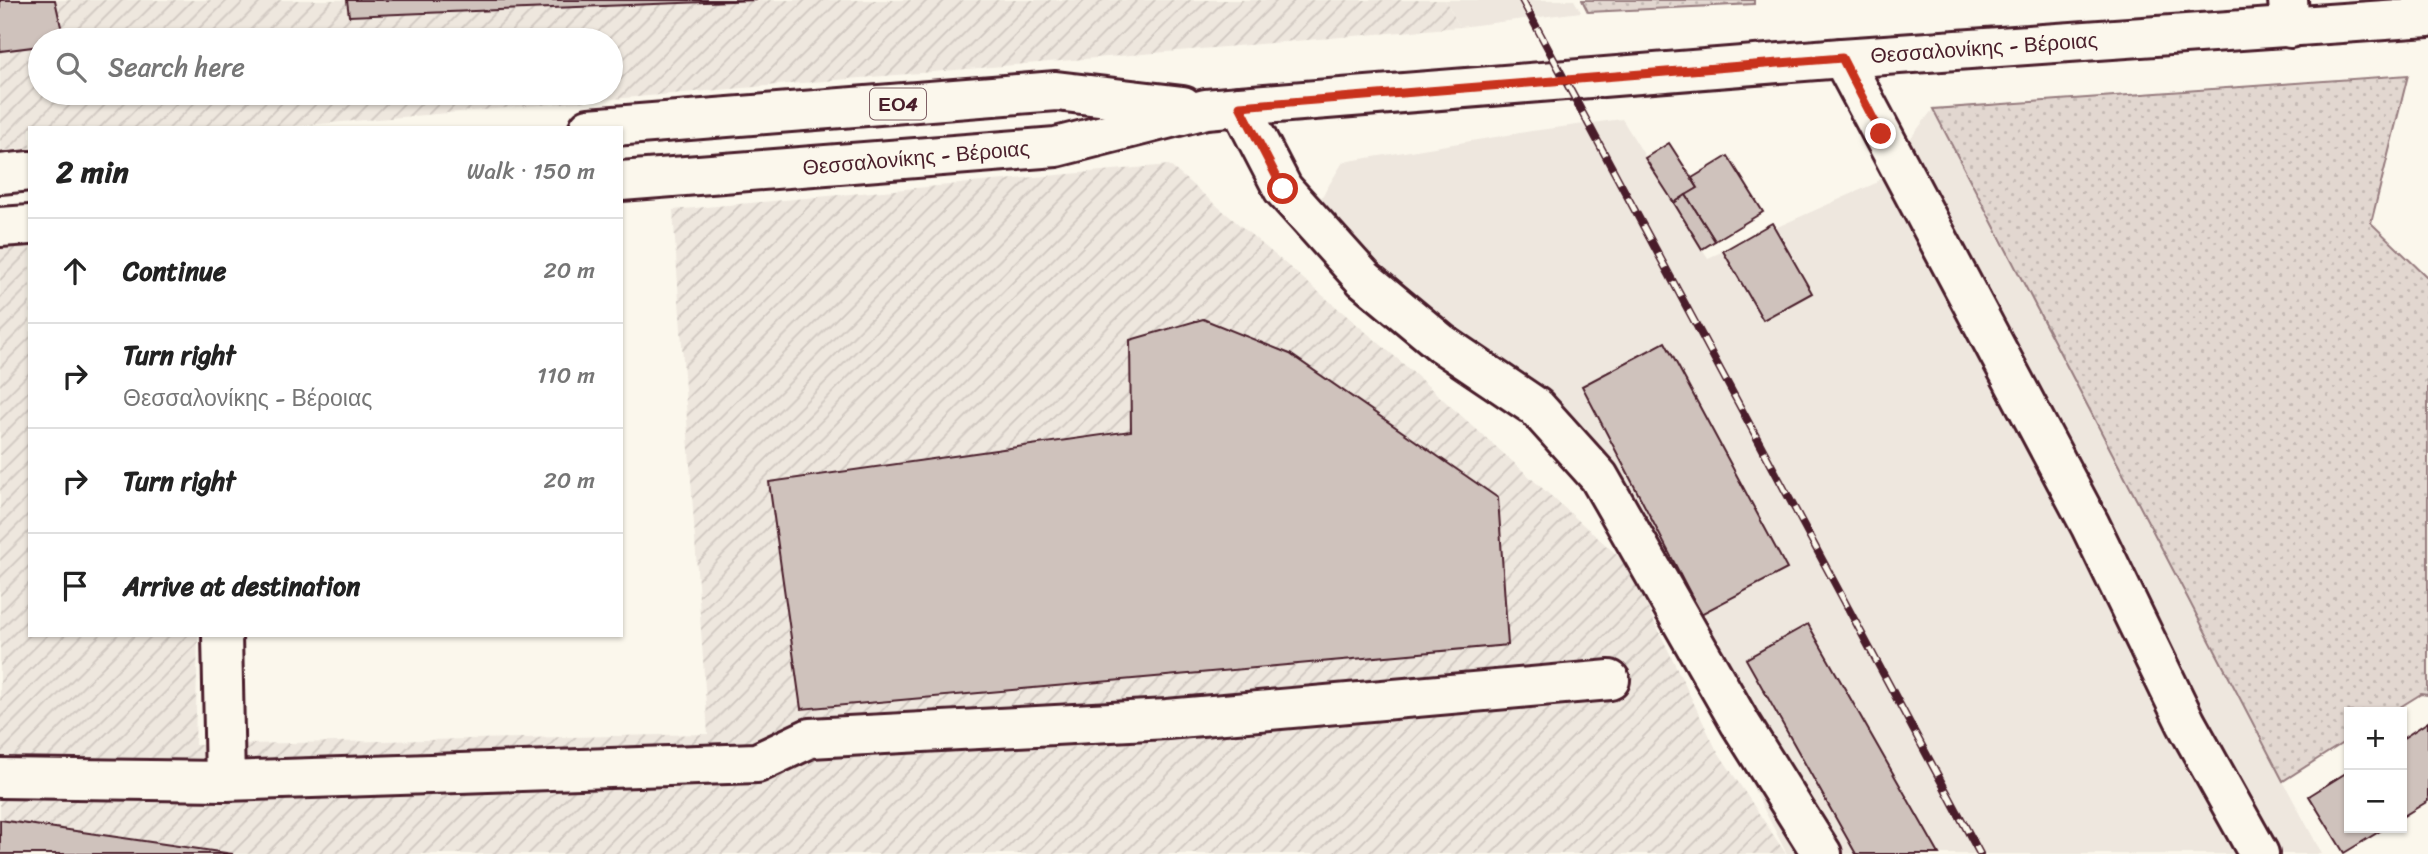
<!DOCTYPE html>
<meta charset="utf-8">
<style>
body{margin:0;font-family:Sriracha,sans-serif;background:#f2f2f2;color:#222}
.controls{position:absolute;right:21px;bottom:21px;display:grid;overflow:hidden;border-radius:0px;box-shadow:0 2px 5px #0004}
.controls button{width:63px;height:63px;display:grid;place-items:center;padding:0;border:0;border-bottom:2px solid #e0e0e0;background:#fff;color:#222;font:35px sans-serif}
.stop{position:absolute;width:21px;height:21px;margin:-16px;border:5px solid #c8321e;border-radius:50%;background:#fff}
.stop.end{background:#c8321e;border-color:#fff;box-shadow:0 2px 7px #0008}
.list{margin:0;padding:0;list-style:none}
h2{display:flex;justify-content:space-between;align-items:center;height:91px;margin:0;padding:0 28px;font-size:30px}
h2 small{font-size:23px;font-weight:400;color:#767676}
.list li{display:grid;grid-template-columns:46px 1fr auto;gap:21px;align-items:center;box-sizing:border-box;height:105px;padding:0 28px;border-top:2px solid #e0e0e0}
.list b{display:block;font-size:26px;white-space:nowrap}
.list p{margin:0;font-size:23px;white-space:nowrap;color:#767676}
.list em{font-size:23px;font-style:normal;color:#767676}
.icon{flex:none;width:38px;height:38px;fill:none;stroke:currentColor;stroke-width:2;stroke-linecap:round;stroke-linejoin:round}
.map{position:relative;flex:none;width:2428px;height:854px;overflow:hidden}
.search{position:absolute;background:#fff;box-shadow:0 2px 5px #0004;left:28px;top:28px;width:595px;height:77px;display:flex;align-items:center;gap:18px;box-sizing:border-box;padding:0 24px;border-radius:38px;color:#767676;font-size:26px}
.panel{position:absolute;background:#fff;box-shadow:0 2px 5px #0004;left:28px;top:126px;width:595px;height:511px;border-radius:0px}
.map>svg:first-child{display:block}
.built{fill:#eee7de}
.industrial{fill:url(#industrial-furrows);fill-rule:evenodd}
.grass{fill:url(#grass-dots);stroke:#967b7e;stroke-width:2}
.building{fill:#cfc2bc;stroke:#4a1f2b;stroke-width:2}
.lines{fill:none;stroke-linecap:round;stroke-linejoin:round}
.minor-casing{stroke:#4a1f2b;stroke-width:44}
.major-casing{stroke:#4a1f2b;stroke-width:44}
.minor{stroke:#fbf7ec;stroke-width:38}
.major{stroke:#fbf7ec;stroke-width:38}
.rail-casing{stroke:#4a1f2b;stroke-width:8}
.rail{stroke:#fbf7ec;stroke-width:5;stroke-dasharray:16;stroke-linecap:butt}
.route{stroke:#c8321e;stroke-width:9}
.labels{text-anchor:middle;stroke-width:5;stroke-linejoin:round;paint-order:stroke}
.shield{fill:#fbf7ec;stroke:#7f6065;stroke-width:2}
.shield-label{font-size:19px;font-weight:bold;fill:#4a1f2b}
.street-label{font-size:21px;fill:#4a1f2b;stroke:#fbf7ec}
</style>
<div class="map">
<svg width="2428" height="854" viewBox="0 0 2428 854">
<defs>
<pattern id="industrial-furrows" width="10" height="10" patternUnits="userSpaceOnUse" patternTransform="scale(1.75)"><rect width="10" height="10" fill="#eee7de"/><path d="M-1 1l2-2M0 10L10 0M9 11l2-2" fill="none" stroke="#cec6bf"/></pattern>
<pattern id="grass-dots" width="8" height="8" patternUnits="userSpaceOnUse" patternTransform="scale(1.75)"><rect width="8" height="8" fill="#e2d7d0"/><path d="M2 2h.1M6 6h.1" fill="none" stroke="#c3b8b3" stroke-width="1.8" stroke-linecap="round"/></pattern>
</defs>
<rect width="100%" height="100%" fill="#fbf7ec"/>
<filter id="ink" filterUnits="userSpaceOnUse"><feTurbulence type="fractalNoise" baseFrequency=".0143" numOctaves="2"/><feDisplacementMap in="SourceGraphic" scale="14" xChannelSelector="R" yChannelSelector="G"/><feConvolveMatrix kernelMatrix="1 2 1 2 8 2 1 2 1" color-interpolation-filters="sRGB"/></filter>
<g filter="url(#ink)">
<g class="built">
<polygon points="1445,0 1574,0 1581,12 1460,27"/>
<polygon points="1933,109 2283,781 2322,854 1787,854 1556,404 1450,344 1318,203 1343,162 1532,131 1622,119 1708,258 1876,183"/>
</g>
<g class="industrial">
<path d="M0,0H1445L1460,27L272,128H30V148L0,151ZM40,40H611V93H40Z"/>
<polygon points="1169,165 1400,361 1626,563 1716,749 1786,854 0,854 0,247 30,245 30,635 198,635 195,745 708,734 673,210"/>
</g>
<g class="grass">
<polygon points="1582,0 1754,0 1754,4 1588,12"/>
<polygon points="2408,75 2371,223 2428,278 2428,695 2421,694 2392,712 2349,712 2349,739 2283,781 1933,109"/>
</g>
<g class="building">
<polygon points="0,0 55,0 64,40 40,40 40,46 0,51"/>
<polygon points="347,0 757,0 349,16"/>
<polygon points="1669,143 1698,188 1674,203 1645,158"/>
<polygon points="1728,156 1763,212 1715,241 1686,195 1698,188 1692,178"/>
<polygon points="1686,195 1715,241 1702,249 1674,203"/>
<polygon points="1772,223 1812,293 1763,320 1723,251"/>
<polygon points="1203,319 1290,354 1498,498 1508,645 801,709 769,482 1131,431 1130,340"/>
<polygon points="1665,342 1787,569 1701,614 1582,386"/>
<polygon points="1808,624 1939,854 1856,854 1746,659"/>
<polygon points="2428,722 2428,801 2402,817 2402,739"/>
<polygon points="2349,771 2349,828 2385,828 2344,853 2309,796"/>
<polygon points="0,820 233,854 0,854"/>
</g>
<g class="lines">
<g class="minor-casing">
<g id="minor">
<polyline points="2288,0 2290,28"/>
<polyline points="1842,58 2090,525 2186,723 2259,854"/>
<polyline points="1240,106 1283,189 1364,279 1441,343 1536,407 1599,477 1740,723 1822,854"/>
<polyline points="222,635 225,781 757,763 810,738 1167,719 1610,680"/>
<polyline points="0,778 225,781"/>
</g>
</g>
<g class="major-casing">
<g id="major">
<polyline points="589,128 1056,91 1183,106"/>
<polyline points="0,174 30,171"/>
<polyline points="621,181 1056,147 1206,109 1240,106 1842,58 2428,17"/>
<polyline points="0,227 30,225"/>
</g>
</g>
<use href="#minor" class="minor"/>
<use href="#major" class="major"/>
<g class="rail-casing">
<polyline id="rail" points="1522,0 1980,854"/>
</g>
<use href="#rail" class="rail"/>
</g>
</g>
<g class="lines" filter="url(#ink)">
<polyline class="route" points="1283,189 1240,106 1842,58 1881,134"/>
</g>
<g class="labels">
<rect class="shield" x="870" y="88.5" width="56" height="31" rx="5"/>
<g class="shield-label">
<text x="898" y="111">ΕΟ4</text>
</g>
<g class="street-label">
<text transform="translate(1984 48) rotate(-4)" y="7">Θεσσαλονίκης - Βέροιας</text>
<text transform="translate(916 158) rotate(-5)" y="7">Θεσσαλονίκης - Βέροιας</text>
</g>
</g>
</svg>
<div class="controls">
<button>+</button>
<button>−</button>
</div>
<div class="stop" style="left:1283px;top:189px"></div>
<div class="stop end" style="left:1881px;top:134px"></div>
<div class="search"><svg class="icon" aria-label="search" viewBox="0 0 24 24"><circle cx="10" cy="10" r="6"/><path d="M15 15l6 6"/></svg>Search here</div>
<section class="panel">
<h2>2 min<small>Walk · 150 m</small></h2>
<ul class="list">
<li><svg class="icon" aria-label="ahead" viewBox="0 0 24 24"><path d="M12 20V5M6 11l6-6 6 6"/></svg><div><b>Continue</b></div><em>20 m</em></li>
<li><svg class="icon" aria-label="right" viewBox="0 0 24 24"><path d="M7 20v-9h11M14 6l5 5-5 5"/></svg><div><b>Turn right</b><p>Θεσσαλονίκης - Βέροιας</p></div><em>110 m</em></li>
<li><svg class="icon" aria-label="right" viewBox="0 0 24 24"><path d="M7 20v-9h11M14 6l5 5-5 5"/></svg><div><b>Turn right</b></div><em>20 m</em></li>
<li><svg class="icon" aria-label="arrive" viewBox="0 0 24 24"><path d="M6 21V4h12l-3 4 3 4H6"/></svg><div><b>Arrive at destination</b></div></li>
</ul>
</section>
</div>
